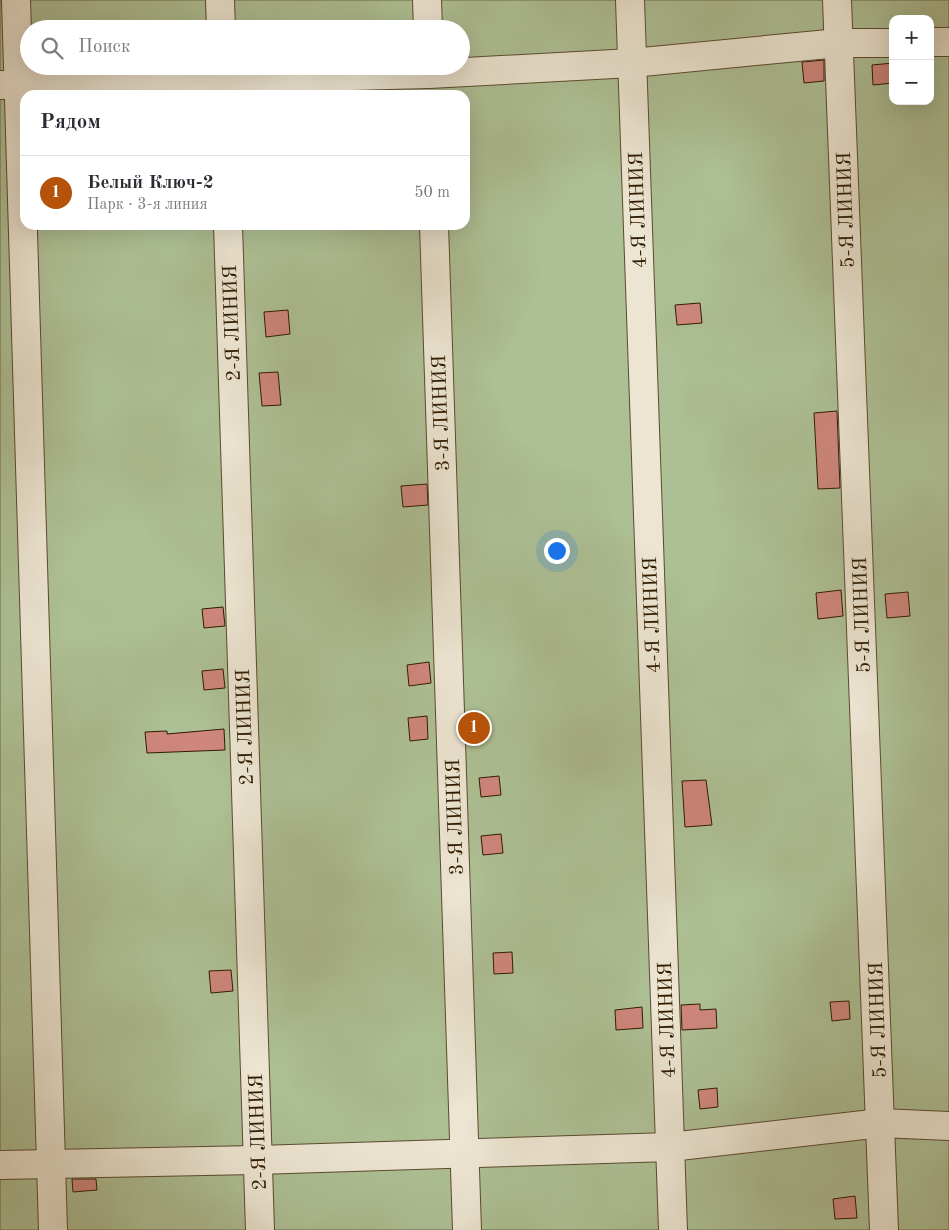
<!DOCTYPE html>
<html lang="ru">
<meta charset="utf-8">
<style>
body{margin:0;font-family:"Old Standard TT",serif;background:#f7f7f7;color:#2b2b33}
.controls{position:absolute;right:15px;top:15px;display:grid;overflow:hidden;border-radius:10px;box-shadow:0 5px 20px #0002}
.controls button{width:45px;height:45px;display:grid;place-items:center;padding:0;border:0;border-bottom:1px solid #e1e1e2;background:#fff;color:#2b2b33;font:25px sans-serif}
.you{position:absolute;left:556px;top:550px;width:18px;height:18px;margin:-12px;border:4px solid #fff;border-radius:50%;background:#1a73e8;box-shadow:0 0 0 8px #1a73e833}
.badge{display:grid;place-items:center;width:32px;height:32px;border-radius:50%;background:#b45309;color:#fff;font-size:16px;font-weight:700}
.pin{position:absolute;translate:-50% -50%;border:2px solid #fff;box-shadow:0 1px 5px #0006}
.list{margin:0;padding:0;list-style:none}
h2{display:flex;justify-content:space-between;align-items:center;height:65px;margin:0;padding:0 20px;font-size:21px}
h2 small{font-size:16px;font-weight:400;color:#7c7c81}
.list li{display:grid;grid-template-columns:32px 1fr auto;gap:15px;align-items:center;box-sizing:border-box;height:75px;padding:0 20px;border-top:1px solid #e1e1e2}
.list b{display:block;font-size:19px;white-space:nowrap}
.list p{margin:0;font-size:16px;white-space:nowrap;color:#7c7c81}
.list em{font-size:16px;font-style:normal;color:#7c7c81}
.icon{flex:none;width:28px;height:28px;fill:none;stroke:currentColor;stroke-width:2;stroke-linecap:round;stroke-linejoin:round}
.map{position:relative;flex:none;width:949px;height:1230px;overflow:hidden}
.search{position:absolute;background:#fff;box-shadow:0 5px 20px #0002;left:20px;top:20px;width:450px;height:55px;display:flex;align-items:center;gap:12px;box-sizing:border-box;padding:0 18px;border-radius:28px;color:#7c7c81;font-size:19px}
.panel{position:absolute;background:#fff;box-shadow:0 5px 20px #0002;left:20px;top:90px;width:450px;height:140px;border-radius:15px}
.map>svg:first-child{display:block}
.green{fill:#adbf94;stroke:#6e6d4a;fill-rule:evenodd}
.building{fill:#ce867d;stroke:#301b00}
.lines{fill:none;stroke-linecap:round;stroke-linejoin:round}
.minor-casing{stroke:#5c4a2e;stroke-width:30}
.minor{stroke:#ece5d2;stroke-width:28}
.labels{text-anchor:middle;stroke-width:5;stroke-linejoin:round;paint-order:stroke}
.street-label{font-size:20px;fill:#301b00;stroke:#ece5d2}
</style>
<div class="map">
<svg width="949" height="1230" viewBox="0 0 949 1230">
<rect width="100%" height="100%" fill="#e1d7b9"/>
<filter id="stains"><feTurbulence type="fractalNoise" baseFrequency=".004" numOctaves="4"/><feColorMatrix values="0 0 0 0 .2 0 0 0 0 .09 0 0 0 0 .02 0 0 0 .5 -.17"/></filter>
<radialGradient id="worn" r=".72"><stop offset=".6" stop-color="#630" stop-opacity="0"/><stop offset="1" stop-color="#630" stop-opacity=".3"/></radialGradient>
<path class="green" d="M0,0H949V1230H0ZM893,19H930V101H893ZM29,29H461V66H29ZM25,95H465V225H25Z"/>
<g class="building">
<polygon points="824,60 824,81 804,83 802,62"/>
<polygon points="893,63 893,83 873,85 872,65"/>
<polygon points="700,303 702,323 677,325 675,305"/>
<polygon points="288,310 290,334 266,337 264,312"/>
<polygon points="278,372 281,405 262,406 259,373"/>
<polygon points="837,411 840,488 818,489 814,413"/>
<polygon points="427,484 428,505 403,507 401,486"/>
<polygon points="841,590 843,616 818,619 816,593"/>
<polygon points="908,592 910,616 887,618 885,594"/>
<polygon points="223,607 225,626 204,628 202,609"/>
<polygon points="429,662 431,683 409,686 407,665"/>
<polygon points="223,669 225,688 204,690 202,671"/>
<polygon points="427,716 428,739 410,741 408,718"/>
<polygon points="224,729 225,750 147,753 145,732 167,731 167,734"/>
<polygon points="499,776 501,795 481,797 479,778"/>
<polygon points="706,780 712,825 685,827 682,781"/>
<polygon points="501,834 503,853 483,855 481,836"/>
<polygon points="512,952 513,973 494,974 493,953"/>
<polygon points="231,970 233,991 211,993 209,971"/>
<polygon points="849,1001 850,1019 832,1021 830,1002"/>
<polygon points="700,1004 700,1010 716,1009 717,1028 682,1030 681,1005"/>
<polygon points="642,1007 643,1028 616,1030 615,1010"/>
<polygon points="717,1088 718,1107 700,1109 698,1090"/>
<polygon points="72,1179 96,1179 97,1190 73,1192"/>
<polygon points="855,1196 857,1218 835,1219 833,1199"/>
</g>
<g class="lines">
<g class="minor-casing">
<g id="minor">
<polyline points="16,0 53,1230"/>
<polyline points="220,0 221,29"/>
<polyline points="427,0 428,29"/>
<polyline points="630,0 673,1230"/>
<polyline points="837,0 884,1230"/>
<polyline points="930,42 949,42"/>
<polyline points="1,85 429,74 632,63 839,43 893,43"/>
<polyline points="228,225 260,1230"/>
<polyline points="434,225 467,1230"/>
<polyline points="0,1165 258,1160 670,1147 881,1123 949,1126"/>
</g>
</g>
<use href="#minor" class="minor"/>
</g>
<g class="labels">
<g class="street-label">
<text transform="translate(637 210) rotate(-92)" y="7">4-Я ЛИНИЯ</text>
<text transform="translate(845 210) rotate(-92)" y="7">5-Я ЛИНИЯ</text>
<text transform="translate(231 323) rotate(-92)" y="7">2-Я ЛИНИЯ</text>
<text transform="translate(440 413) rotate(-92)" y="7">3-Я ЛИНИЯ</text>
<text transform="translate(651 615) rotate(-92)" y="7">4-Я ЛИНИЯ</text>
<text transform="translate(861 615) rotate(-92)" y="7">5-Я ЛИНИЯ</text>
<text transform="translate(244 727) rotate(-92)" y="7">2-Я ЛИНИЯ</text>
<text transform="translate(454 817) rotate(-92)" y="7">3-Я ЛИНИЯ</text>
<text transform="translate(666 1020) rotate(-92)" y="7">4-Я ЛИНИЯ</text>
<text transform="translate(877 1020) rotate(-92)" y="7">5-Я ЛИНИЯ</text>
<text transform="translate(257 1132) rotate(-92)" y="7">2-Я ЛИНИЯ</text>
</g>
</g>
<rect width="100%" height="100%" filter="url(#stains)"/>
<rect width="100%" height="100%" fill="url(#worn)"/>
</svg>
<div class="controls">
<button>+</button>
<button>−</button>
</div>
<div class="you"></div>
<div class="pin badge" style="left:474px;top:728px">1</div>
<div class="search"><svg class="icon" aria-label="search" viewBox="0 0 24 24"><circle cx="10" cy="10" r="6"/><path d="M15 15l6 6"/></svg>Поиск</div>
<section class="panel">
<h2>Рядом<small></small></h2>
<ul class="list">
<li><span class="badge">1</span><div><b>Белый Ключ-2</b><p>Парк · 3-я линия</p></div><em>50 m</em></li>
</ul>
</section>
</div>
